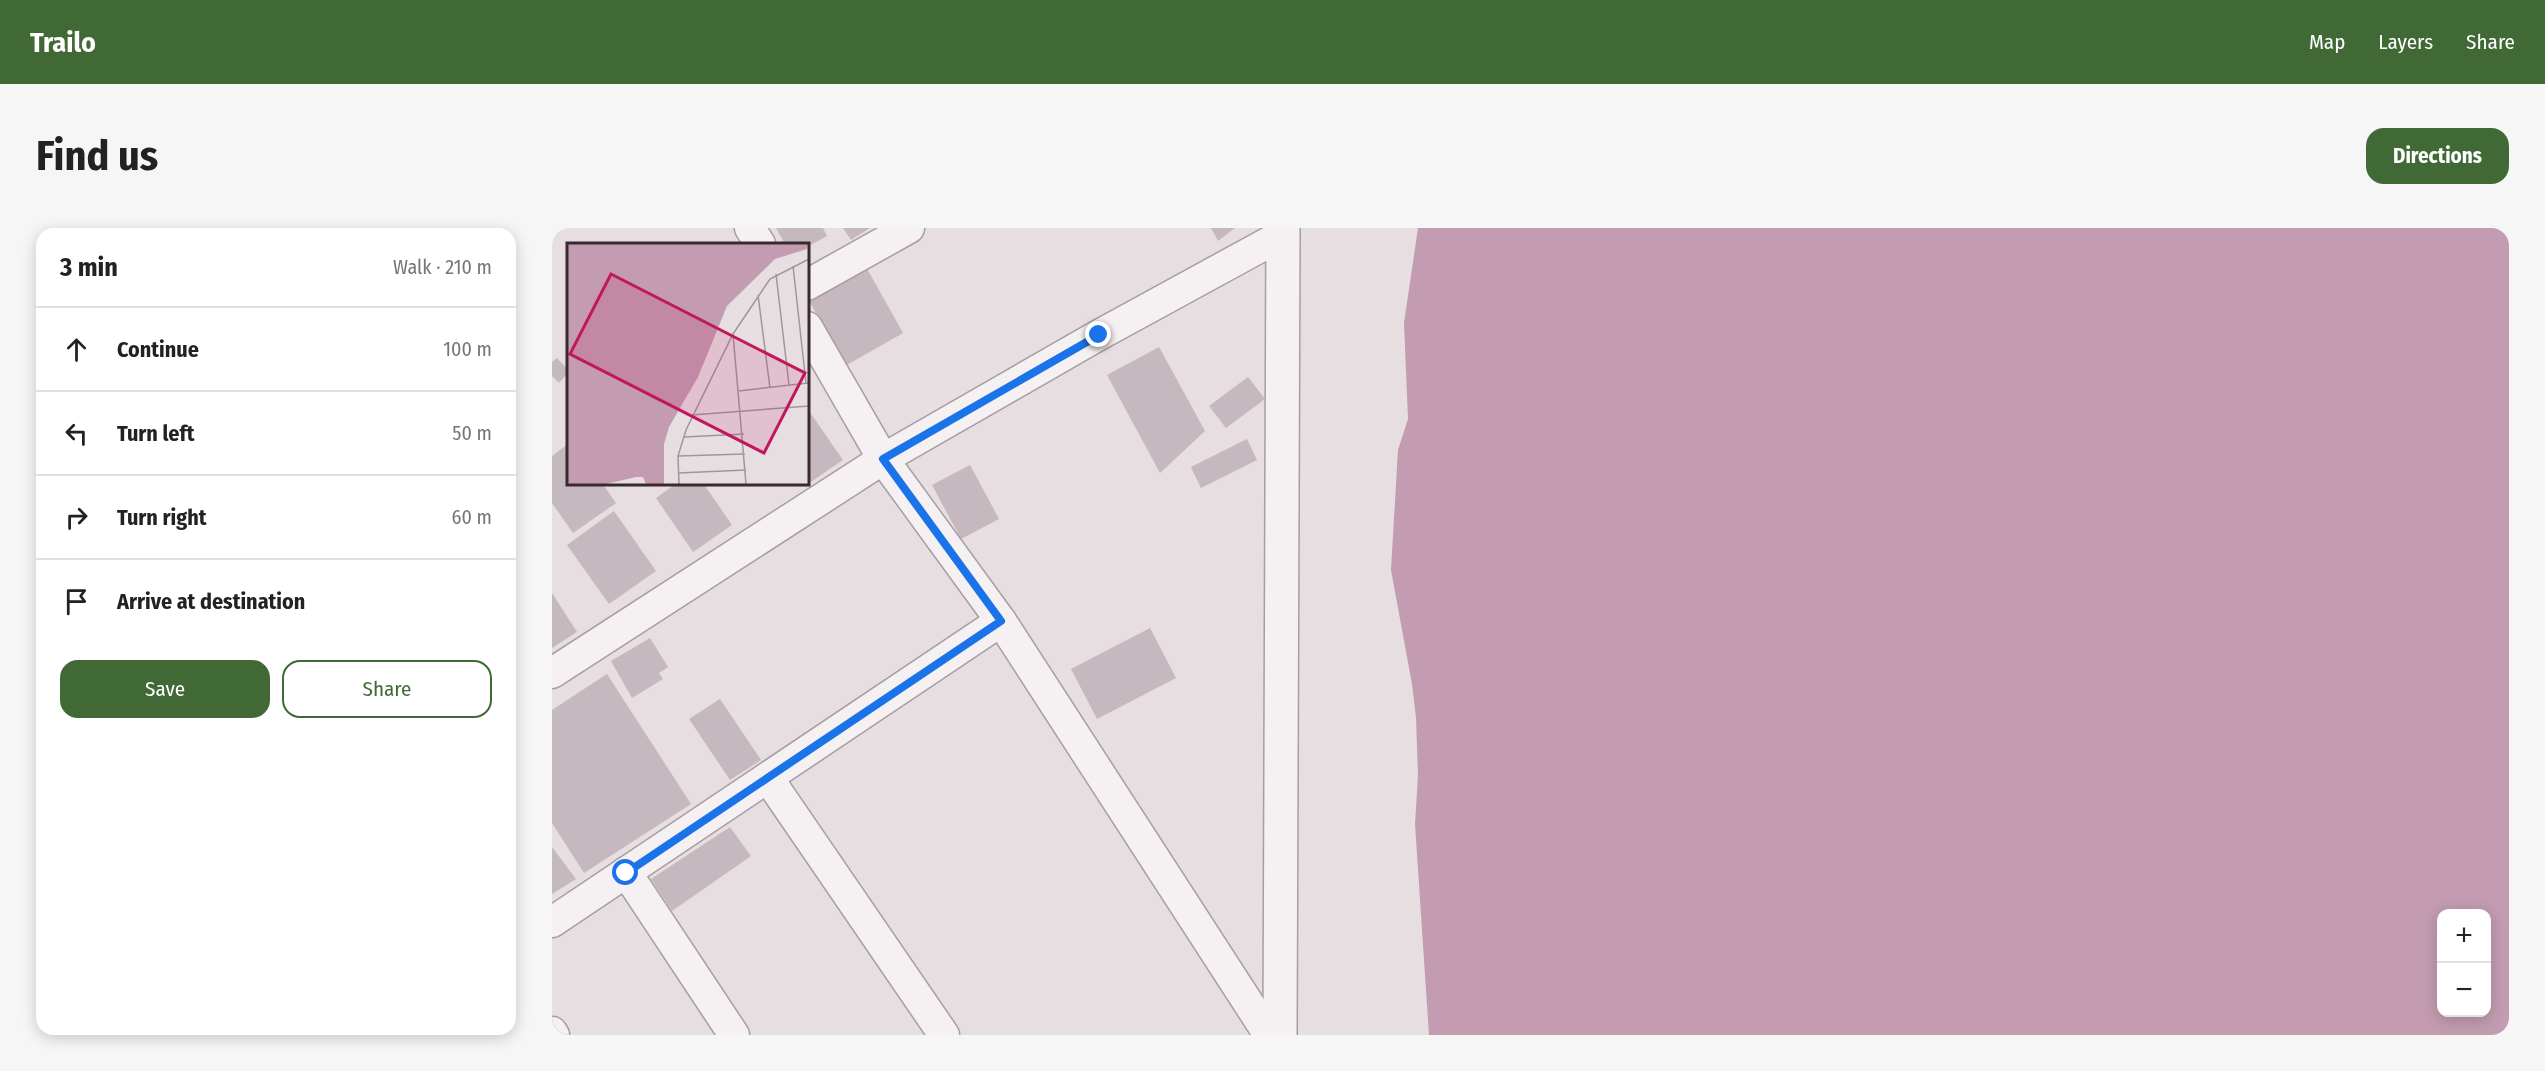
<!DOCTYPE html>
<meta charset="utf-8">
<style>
body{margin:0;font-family:"Fira Sans Condensed",sans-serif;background:#f6f6f6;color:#222}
.controls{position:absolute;right:18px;bottom:18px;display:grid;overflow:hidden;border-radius:12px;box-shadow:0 3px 15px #0003}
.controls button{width:54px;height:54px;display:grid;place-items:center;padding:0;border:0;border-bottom:2px solid #e0e0e0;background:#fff;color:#222;font:30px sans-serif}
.stop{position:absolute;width:18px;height:18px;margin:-14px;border:4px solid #1a73e8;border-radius:50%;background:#fff}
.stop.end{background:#1a73e8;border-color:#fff;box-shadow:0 2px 6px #0008}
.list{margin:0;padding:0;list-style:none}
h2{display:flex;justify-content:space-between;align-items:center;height:78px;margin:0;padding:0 24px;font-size:26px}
h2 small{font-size:20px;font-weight:400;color:#767676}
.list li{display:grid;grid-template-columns:39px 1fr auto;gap:18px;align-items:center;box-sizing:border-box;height:84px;padding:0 24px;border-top:2px solid #e0e0e0}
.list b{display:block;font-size:22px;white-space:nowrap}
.list em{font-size:20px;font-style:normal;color:#767676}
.actions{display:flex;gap:12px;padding:18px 24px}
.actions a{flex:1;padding:14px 0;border:2px solid #406936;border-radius:18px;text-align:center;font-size:21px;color:#406936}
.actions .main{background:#406936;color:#fff}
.icon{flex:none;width:33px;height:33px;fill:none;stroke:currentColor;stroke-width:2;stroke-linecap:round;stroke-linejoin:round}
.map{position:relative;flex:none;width:1957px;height:807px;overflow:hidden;border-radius:18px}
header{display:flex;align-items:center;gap:36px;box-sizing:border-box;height:84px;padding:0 30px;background:#406936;color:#fff}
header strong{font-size:28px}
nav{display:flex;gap:33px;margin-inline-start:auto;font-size:21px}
.intro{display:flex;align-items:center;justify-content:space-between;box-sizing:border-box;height:144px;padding:0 36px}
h1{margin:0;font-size:42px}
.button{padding:15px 27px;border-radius:18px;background:#406936;color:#fff;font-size:21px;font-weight:700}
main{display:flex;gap:36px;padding:0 36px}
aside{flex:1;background:#fff;border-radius:18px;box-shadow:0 3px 15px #0003}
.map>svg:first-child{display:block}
.water{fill:#c39cb1;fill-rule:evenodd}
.building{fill:#c5b8be}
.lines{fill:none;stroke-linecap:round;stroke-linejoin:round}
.minor-casing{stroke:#a89da1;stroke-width:33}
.tertiary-casing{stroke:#a89da1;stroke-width:36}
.minor{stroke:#f5f0f2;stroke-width:30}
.tertiary{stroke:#f5f0f2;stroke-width:33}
.route{stroke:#1a73e8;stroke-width:8}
.inset-road{fill:none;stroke:#a2969a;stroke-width:1.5}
.view{fill:#c2185b;fill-opacity:0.15;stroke:#c2185b;stroke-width:3}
.inset-edge{fill:none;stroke:#3b2930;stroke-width:3}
</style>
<header>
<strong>Trailo</strong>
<nav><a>Map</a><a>Layers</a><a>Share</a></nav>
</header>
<div class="intro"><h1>Find us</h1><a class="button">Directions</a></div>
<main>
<aside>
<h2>3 min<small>Walk · 210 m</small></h2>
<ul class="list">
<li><svg class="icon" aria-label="ahead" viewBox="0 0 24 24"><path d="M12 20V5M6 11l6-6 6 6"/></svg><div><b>Continue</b></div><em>100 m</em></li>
<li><svg class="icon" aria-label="left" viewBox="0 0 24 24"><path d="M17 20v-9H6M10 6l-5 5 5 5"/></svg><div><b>Turn left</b></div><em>50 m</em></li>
<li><svg class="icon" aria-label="right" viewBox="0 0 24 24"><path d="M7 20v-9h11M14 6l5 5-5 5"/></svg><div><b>Turn right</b></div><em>60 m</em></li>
<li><svg class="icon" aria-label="arrive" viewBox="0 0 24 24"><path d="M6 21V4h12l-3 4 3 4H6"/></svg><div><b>Arrive at destination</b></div></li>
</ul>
<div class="actions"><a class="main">Save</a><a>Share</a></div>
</aside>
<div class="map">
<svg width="1957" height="807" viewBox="0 0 1957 807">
<rect width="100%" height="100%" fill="#e6dee1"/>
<path class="water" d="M866,0H1957V807H877L863,596L866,547L864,490L860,456L839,342L846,222L856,191L852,95ZM1890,686H1934V784H1890Z"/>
<g class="building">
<polygon points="224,0 271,0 275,8 255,19 255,16 233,16"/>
<polygon points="291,0 318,0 299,12"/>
<polygon points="659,0 683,0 666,13"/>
<polygon points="313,37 351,105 293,138 255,69"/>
<polygon points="607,119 653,203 608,245 555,147"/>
<polygon points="5,130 16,142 16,145 7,155 0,148 0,134"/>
<polygon points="696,149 713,171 674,200 657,178"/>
<polygon points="255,180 291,232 253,258 251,255 255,255"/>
<polygon points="695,211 705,232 649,260 639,239"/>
<polygon points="16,216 16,255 50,255 64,275 21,305 0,275 0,228"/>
<polygon points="418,237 447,291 409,311 380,257"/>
<polygon points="125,255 151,255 180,297 141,324 104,270"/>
<polygon points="62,283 104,343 57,376 15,317"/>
<polygon points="0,365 25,404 0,420"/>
<polygon points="598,400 624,450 545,491 519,441"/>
<polygon points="98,410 116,439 107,445 111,451 80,470 59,433"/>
<polygon points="55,446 139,576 32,645 0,595 0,482"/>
<polygon points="168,471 209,532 178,552 137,491"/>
<polygon points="178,599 199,628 120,683 99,651"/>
<polygon points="0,619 24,651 0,666"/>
</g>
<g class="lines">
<g class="minor-casing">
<g id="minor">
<polyline points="198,0 208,16"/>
<polyline points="255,57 357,0"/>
<polyline points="255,99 331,231 449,393 717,807"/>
<polyline points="0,445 331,231 547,107 732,6"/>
<polyline points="216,550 392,807"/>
<polyline points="74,644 182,807"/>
<polyline points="0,694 449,393"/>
<polyline points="0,804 2,807"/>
</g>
</g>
<g class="tertiary-casing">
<polyline id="tertiary" points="728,807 731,0"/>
</g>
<use href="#minor" class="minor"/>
<use href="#tertiary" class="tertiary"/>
</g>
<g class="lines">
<polyline class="route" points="74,645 449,393 331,231 547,107"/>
</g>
<g transform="translate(15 15)">
<rect width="242" height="242" fill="#e6dee1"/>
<path d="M0,1H241L240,6L208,16L160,63L131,134L102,184L97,201V241H79L76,234H69L39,241H2L0,237Z" fill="#c39cb1"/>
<path class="inset-road" d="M226,23L239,140M209,31L222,142M191,52L203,145M166,91L179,241M172,148L241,140M125,172L242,163M117,194L177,191M111,213L178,211M111,230L179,227M112,241L111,213L119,187L166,91L203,36L242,16"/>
<path class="view" d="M44,31L238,130L197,210L3,111Z"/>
<rect width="242" height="242" class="inset-edge"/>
</g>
</svg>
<div class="controls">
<button>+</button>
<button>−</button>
</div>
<div class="stop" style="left:74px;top:645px"></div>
<div class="stop end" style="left:547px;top:107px"></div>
</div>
</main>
